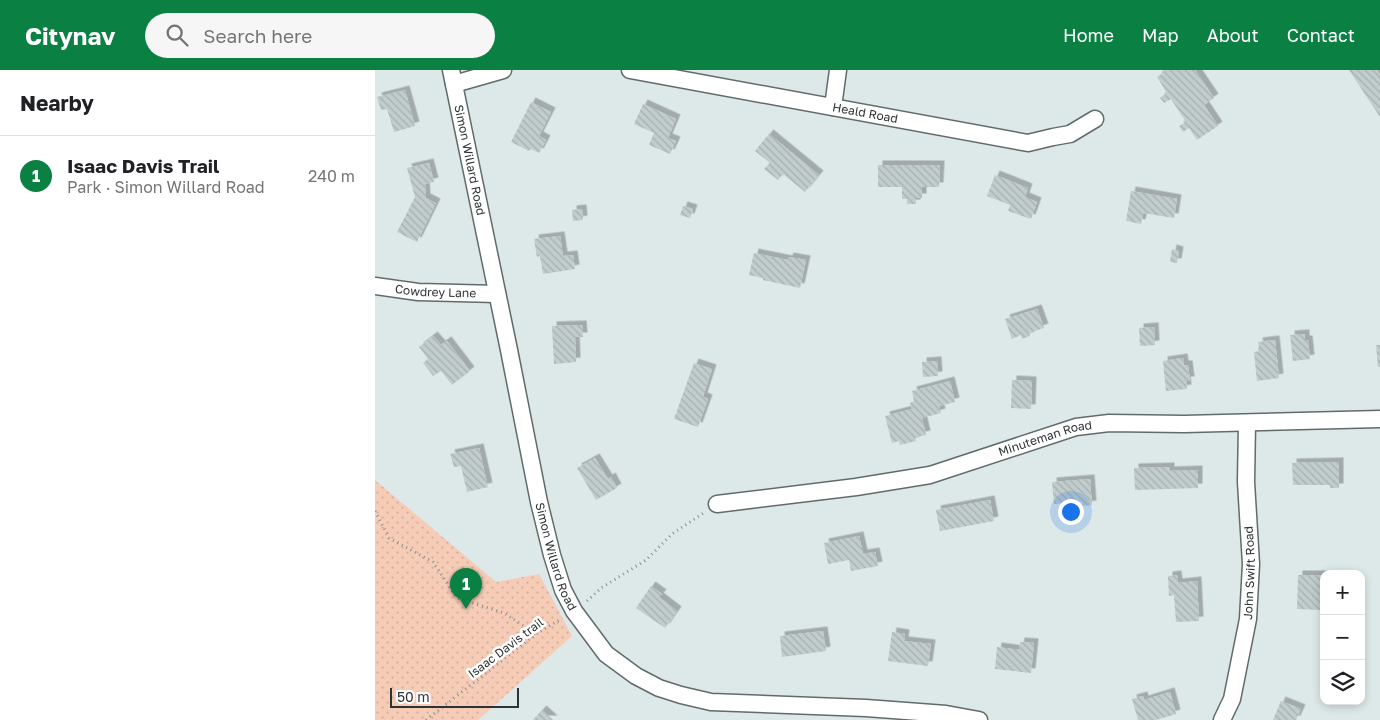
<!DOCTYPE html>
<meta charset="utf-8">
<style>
body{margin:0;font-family:"Golos Text",sans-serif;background:#f6f6f6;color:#202124}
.controls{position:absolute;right:15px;bottom:15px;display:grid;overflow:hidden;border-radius:10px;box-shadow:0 2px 8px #0003}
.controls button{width:45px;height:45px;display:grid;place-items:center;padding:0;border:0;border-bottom:1px solid #e0e0e0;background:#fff;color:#202124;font:25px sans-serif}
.scale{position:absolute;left:15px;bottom:12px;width:129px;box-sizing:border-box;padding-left:5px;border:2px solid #2e3233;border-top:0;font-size:14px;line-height:18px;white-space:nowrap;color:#2e3233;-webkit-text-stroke:4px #fff;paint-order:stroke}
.you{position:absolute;left:695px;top:441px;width:18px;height:18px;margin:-12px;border:4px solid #fff;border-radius:50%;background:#1a73e8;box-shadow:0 0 0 8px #1a73e833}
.badge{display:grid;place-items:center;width:32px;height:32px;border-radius:50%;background:#0b8043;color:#fff;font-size:16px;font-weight:700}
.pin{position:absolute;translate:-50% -41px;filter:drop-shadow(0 1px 2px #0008)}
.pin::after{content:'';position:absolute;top:26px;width:18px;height:15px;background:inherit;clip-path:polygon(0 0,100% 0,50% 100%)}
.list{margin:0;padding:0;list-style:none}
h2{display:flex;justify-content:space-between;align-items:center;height:65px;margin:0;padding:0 20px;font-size:21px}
h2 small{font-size:16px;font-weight:400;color:#757577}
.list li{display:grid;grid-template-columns:32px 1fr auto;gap:15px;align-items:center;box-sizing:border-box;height:80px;padding:0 20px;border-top:1px solid #e0e0e0}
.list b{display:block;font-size:19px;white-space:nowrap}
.list p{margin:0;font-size:16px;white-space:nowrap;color:#757577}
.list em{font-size:16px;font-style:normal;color:#757577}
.icon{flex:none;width:28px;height:28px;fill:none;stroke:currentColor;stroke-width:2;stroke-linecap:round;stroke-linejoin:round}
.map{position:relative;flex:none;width:1005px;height:650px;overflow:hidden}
header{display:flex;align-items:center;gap:30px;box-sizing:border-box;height:70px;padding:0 25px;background:#0b8043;color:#fff}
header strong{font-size:24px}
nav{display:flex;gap:28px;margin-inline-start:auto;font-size:18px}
.search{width:350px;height:45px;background:#f6f6f6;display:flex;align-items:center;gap:12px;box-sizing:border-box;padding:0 18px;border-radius:28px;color:#757577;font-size:19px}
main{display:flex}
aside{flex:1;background:#fff}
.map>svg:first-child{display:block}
.grass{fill:url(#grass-dots)}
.building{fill:url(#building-back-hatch);filter:url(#shadow)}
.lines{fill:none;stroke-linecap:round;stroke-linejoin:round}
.street-casing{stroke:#616b6b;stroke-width:19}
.path{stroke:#899091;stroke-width:3;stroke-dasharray:1 4;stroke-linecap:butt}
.street{stroke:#fff;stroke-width:16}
.labels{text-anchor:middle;stroke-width:5;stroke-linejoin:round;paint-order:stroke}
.street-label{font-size:12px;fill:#2e3233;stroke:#fff}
</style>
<header>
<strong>Citynav</strong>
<div class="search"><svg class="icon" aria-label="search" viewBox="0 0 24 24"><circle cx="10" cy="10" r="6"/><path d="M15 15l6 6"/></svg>Search here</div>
<nav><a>Home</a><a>Map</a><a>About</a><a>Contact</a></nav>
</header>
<main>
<aside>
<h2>Nearby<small></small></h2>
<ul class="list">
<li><span class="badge">1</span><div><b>Isaac Davis Trail</b><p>Park · Simon Willard Road</p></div><em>240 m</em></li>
</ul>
</aside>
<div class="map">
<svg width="1005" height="650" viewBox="0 0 1005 650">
<defs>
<pattern id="grass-dots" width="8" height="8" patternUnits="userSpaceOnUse" patternTransform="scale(1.25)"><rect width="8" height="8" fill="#f6ccb7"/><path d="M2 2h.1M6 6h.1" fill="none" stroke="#d3b09e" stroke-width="1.8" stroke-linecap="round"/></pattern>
<pattern id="building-back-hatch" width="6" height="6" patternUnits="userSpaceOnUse" patternTransform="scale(1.25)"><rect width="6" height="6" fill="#c1cccc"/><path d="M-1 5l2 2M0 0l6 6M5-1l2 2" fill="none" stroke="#a6b0b0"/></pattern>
<filter id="shadow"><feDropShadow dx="4.5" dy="-4.5" stdDeviation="0" flood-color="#0004"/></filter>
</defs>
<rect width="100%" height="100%" fill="#dde8e8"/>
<polygon class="grass" points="0,410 121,512 164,504 197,566 103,650 0,650"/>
<g class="building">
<polygon points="792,0 820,0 839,28 829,35 843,56 822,70 814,58 808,62 804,56 811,52 796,29 789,33 785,28 792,23 782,7"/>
<polygon points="974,0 1002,0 1005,5 1005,47"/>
<polygon points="30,20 40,56 19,62 12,39 6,40 2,27"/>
<polygon points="156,32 176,42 164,66 171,70 164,83 156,79 154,81 136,72"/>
<polygon points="268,34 301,49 293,68 301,71 295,84 274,75 279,63 259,54"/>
<polygon points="394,64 444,105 430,122 408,104 403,110 389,99 395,93 380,81"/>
<polygon points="54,93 59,112 50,114 51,128 61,133 42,172 22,162 40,127 32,98"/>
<polygon points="503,95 565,95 564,117 547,117 547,128 541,128 541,134 532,134 532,129 527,129 527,117 503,117"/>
<polygon points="620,105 653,118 650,127 662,132 656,149 633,141 635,135 612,126"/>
<polygon points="756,121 802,129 799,148 768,143 766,154 751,151"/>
<polygon points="308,136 318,139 315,148 305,145"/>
<polygon points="207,139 208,150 198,151 197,140"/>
<polygon points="185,166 188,186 198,185 200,199 168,204 165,186 162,187 159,169"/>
<polygon points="797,179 804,181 802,193 795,192"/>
<polygon points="379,183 413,190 414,187 431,190 425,218 388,210 388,208 374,205"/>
<polygon points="662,239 669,258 654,263 655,266 647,269 646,265 637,269 630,249"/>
<polygon points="207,255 208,267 200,267 201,292 179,294 177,256"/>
<polygon points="779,257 780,275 765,276 764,258"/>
<polygon points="930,264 930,270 933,270 935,289 918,291 915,265"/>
<polygon points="58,266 66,275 72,271 95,301 77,315 66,301 58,306 48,293 53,289 44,277"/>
<polygon points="900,270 904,308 882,311 879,282 885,281 883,272"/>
<polygon points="1001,275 1005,275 1005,297 1003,297"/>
<polygon points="808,288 809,295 813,295 815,311 811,311 812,319 791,321 788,291"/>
<polygon points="562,291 563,306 548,307 547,292"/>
<polygon points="319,293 337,299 328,327 333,329 323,357 299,349"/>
<polygon points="637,310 657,311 656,339 636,338"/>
<polygon points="575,311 580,332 564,336 566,343 547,348 551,365 540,367 541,371 525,375 524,371 517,373 510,346 537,339 535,333 539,331 537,321"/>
<polygon points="104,378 113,417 92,422 86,396 79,397 75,384"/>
<polygon points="220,388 233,409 236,407 242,418 221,430 202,398"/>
<polygon points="964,392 964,418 955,418 955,415 918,415 917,393"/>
<polygon points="795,397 795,401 823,400 823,418 760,420 759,398"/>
<polygon points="715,409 717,435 707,436 707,432 679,434 677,412"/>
<polygon points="615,430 619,451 565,461 561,440"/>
<polygon points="484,466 488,484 500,482 503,496 476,501 474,490 453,494 449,473"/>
<polygon points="802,505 803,513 822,511 824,551 801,552 799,525 794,526 793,506"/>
<polygon points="923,505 949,505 949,540 922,539"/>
<polygon points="276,516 287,524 284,527 302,541 290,558 261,538"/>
<polygon points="448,561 451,581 407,587 405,566"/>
<polygon points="517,562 530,564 529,571 556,574 553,596 513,591"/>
<polygon points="645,572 659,573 656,603 620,599 622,577 644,580"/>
<polygon points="795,622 801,644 781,650 763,650 757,629 768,626 769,630"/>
<polygon points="906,631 926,639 921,650 898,650"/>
<polygon points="167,640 178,650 158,650"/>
</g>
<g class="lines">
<g class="street-casing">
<g id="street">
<path id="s1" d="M76,0L134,280L164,432L177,485L188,520L199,541L231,584L261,606L284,618L306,625L336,632L491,638L571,644L604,650"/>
<path id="s2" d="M255,0L653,73L678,67L695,64L720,49"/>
<polyline points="79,14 128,0"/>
<polyline points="458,37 463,0"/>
<path id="s3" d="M0,216L43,222L122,224"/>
<path id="s4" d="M342,434L481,417L555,405L701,357L734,353L809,354L1005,349"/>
<path id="s5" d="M847,650L857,629L873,549L876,494L871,412L872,353"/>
</g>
</g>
<g class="path">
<polyline points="0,441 14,468 58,492 82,528 129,543 161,564"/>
<polyline points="212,531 226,518 271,490 297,464 330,442"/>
<polyline points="51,650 161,564 186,549"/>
</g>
<use href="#street" class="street"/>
</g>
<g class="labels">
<g class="street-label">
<text dy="4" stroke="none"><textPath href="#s2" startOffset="239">Heald Road</textPath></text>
<text dy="4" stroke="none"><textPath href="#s1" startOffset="92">Simon Willard Road</textPath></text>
<text dy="4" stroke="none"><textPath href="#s3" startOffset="61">Cowdrey Lane</textPath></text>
<text dy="4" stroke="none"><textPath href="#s4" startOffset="336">Minuteman Road</textPath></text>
<text dy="4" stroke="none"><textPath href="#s1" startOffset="498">Simon Willard Road</textPath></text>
<text dy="4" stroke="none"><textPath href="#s5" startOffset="151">John Swift Road</textPath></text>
<text transform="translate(131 578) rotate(-37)" y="4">Isaac Davis trail</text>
</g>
</g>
</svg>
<div class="controls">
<button>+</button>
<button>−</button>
<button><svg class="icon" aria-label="layers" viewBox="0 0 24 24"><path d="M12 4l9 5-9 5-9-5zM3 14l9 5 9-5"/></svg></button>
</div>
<div class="scale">50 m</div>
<div class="you"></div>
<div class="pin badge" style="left:91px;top:539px">1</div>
</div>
</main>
